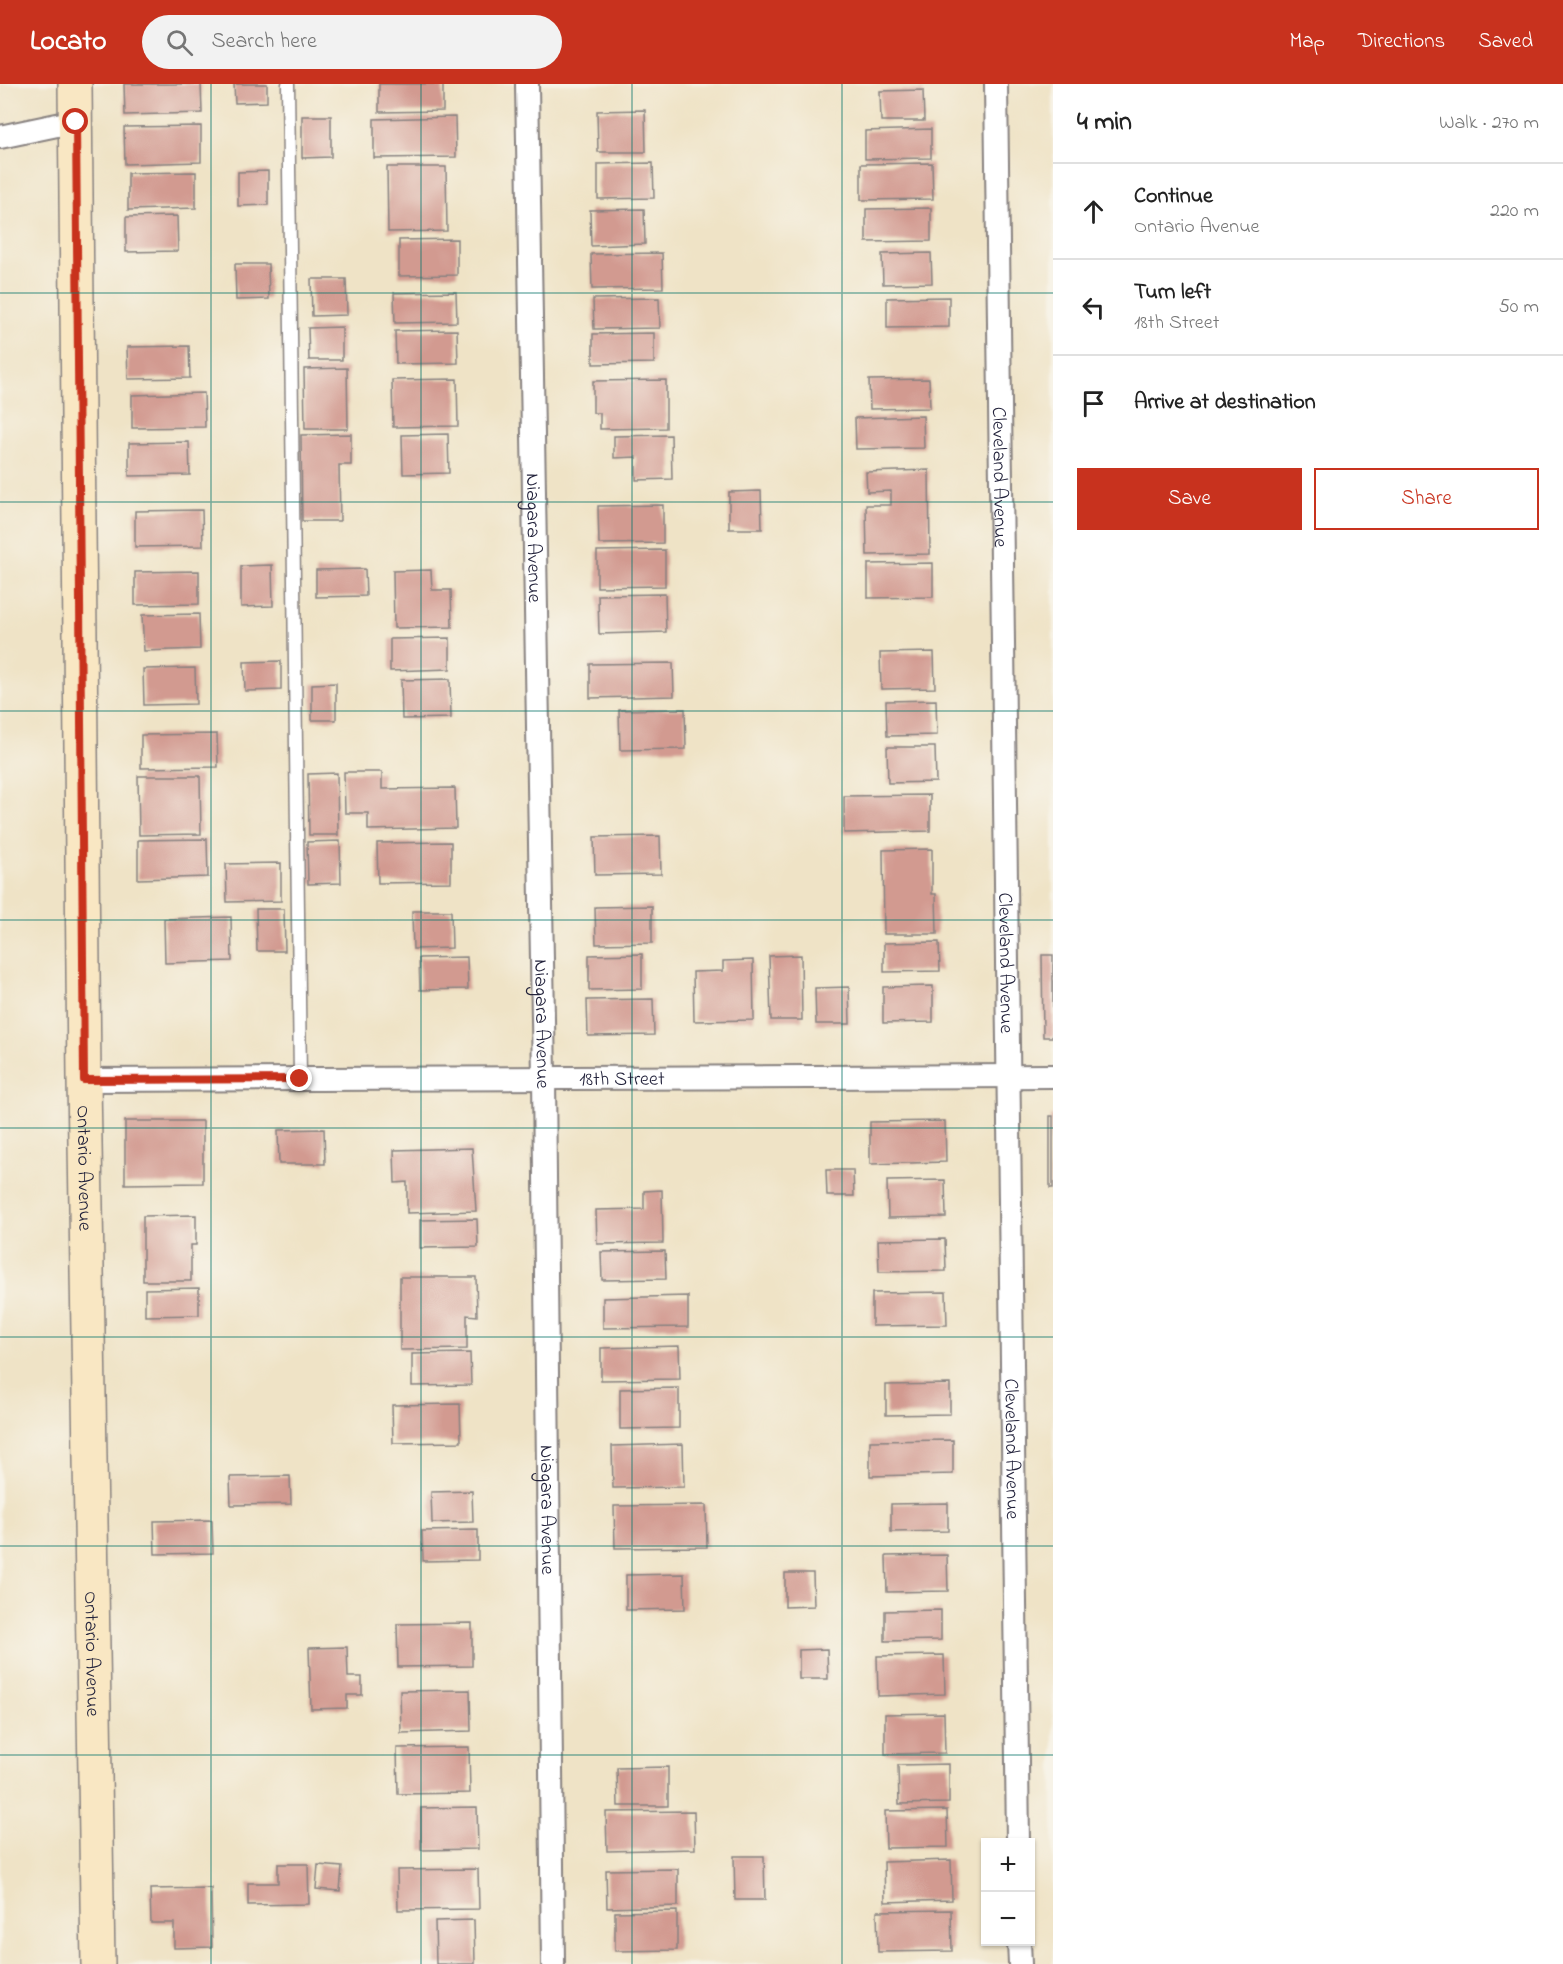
<!DOCTYPE html>
<meta charset="utf-8">
<style>
body{margin:0;font-family:"Indie Flower",sans-serif;background:#f2f2f2;color:#222}
.controls{position:absolute;right:18px;bottom:18px;display:grid;overflow:hidden;border-radius:0px;box-shadow:0 2px 4px #0004}
.controls button{width:54px;height:54px;display:grid;place-items:center;padding:0;border:0;border-bottom:2px solid #e0e0e0;background:#fff;color:#222;font:30px sans-serif}
.stop{position:absolute;width:18px;height:18px;margin:-14px;border:4px solid #c8321e;border-radius:50%;background:#fff}
.stop.end{background:#c8321e;border-color:#fff;box-shadow:0 2px 6px #0008}
.list{margin:0;padding:0;list-style:none}
h2{display:flex;justify-content:space-between;align-items:center;height:78px;margin:0;padding:0 24px;font-size:26px}
h2 small{font-size:20px;font-weight:400;color:#767676}
.list li{display:grid;grid-template-columns:39px 1fr auto;gap:18px;align-items:center;box-sizing:border-box;height:96px;padding:0 24px;border-top:2px solid #e0e0e0}
.list b{display:block;font-size:22px;white-space:nowrap}
.list p{margin:0;font-size:20px;white-space:nowrap;color:#767676}
.list em{font-size:20px;font-style:normal;color:#767676}
.actions{display:flex;gap:12px;padding:18px 24px}
.actions a{flex:1;padding:14px 0;border:2px solid #c8321e;border-radius:0px;text-align:center;font-size:21px;color:#c8321e}
.actions .main{background:#c8321e;color:#fff}
.icon{flex:none;width:33px;height:33px;fill:none;stroke:currentColor;stroke-width:2;stroke-linecap:round;stroke-linejoin:round}
.map{position:relative;flex:none;width:1053px;height:1880px;overflow:hidden}
header{display:flex;align-items:center;gap:36px;box-sizing:border-box;height:84px;padding:0 30px;background:#c8321e;color:#fff}
header strong{font-size:28px}
nav{display:flex;gap:33px;margin-inline-start:auto;font-size:21px}
.search{width:420px;height:54px;background:#f2f2f2;display:flex;align-items:center;gap:15px;box-sizing:border-box;padding:0 21px;border-radius:33px;color:#767676;font-size:22px}
main{display:flex}
aside{flex:1;background:#fff}
.map>svg:first-child{display:block}
.building{fill:#d29a90}
.lines{fill:none;stroke-linecap:round;stroke-linejoin:round}
.lane-casing{stroke:#888280;stroke-width:15}
.street-casing{stroke:#888280;stroke-width:26}
.secondary-casing{stroke:#888280;stroke-width:36}
.lane{stroke:#fff;stroke-width:12}
.street{stroke:#fff;stroke-width:22}
.secondary{stroke:#f9e7c3;stroke-width:33}
.route{stroke:#c8321e;stroke-width:8}
.grid{fill:none;stroke:#0f766e;stroke-width:1.5;stroke-opacity:0.55}
.labels{text-anchor:middle;stroke-width:6;stroke-linejoin:round;paint-order:stroke}
.street-label{font-size:20px;fill:#22223b;stroke:#f7f3e8}
</style>
<header>
<strong>Locato</strong>
<div class="search"><svg class="icon" aria-label="search" viewBox="0 0 24 24"><circle cx="10" cy="10" r="6"/><path d="M15 15l6 6"/></svg>Search here</div>
<nav><a>Map</a><a>Directions</a><a>Saved</a></nav>
</header>
<main>
<div class="map">
<svg width="1053" height="1880" viewBox="0 0 1053 1880">
<rect width="100%" height="100%" fill="#f7f3e8"/>
<filter id="ink" filterUnits="userSpaceOnUse"><feTurbulence type="fractalNoise" baseFrequency=".0167" numOctaves="2"/><feDisplacementMap in="SourceGraphic" scale="12" xChannelSelector="R" yChannelSelector="G"/><feConvolveMatrix kernelMatrix="1 2 1 2 8 2 1 2 1" color-interpolation-filters="sRGB"/></filter>
<filter id="wash" filterUnits="userSpaceOnUse"><feTurbulence type="fractalNoise" baseFrequency=".008" numOctaves="4" result="noise"/><feDisplacementMap in="SourceGraphic" scale="24" xChannelSelector="R" yChannelSelector="G"/><feGaussianBlur stdDeviation="1.35" result="paint"/><feColorMatrix in="noise" values="0 0 0 0 0 0 0 0 0 0 0 0 0 0 0 0 0 1.4 0 .05"/><feComposite in="paint" operator="in"/></filter>
<g filter="url(#wash)">
<rect width="100%" height="100%" fill="#efe3c6"/>
<g id="blocks">
<g class="building">
<polygon points="124,0 201,0 202,29 125,31"/>
<polygon points="234,0 267,0 267,18 235,19"/>
<polygon points="379,0 443,0 443,27 379,28"/>
<polygon points="923,6 924,37 881,37 880,7"/>
<polygon points="645,26 646,68 598,68 597,27"/>
<polygon points="302,32 331,32 331,73 302,74"/>
<polygon points="455,33 456,73 374,74 374,35"/>
<polygon points="201,42 201,78 125,80 124,43"/>
<polygon points="931,45 931,74 865,75 865,47"/>
<polygon points="653,79 654,114 598,115 598,80"/>
<polygon points="932,79 933,115 861,116 861,80"/>
<polygon points="387,83 446,83 447,147 388,148"/>
<polygon points="268,87 268,121 238,122 238,88"/>
<polygon points="196,88 196,124 128,126 128,89"/>
<polygon points="931,124 931,157 866,158 866,125"/>
<polygon points="644,125 645,160 591,162 590,126"/>
<polygon points="177,132 178,167 126,168 126,133"/>
<polygon points="457,155 457,191 399,192 399,156"/>
<polygon points="662,169 663,204 592,205 591,170"/>
<polygon points="931,169 932,199 883,200 882,170"/>
<polygon points="235,180 268,180 269,215 236,216"/>
<polygon points="311,195 346,195 347,231 312,232"/>
<polygon points="456,208 457,238 395,239 394,209"/>
<polygon points="949,213 949,243 887,244 887,214"/>
<polygon points="659,214 660,244 594,245 593,215"/>
<polygon points="342,243 342,276 309,276 308,244"/>
<polygon points="457,246 458,279 396,280 395,247"/>
<polygon points="654,249 654,279 593,280 593,250"/>
<polygon points="189,262 190,294 128,295 127,263"/>
<polygon points="347,284 348,345 305,345 304,285"/>
<polygon points="457,295 458,342 393,343 392,296"/>
<polygon points="929,295 930,324 870,325 869,296"/>
<polygon points="666,296 666,344 600,345 600,329 593,329 593,297"/>
<polygon points="204,309 205,343 132,344 132,311"/>
<polygon points="923,332 924,364 856,365 855,334"/>
<polygon points="351,350 351,381 339,381 340,437 302,437 301,351"/>
<polygon points="448,350 449,389 403,390 402,351"/>
<polygon points="671,351 672,395 636,396 636,373 614,374 614,352"/>
<polygon points="189,358 190,391 129,392 129,359"/>
<polygon points="929,386 930,470 867,471 866,421 891,421 891,407 867,408 866,388"/>
<polygon points="761,407 762,445 729,445 729,408"/>
<polygon points="663,421 663,459 599,460 598,422"/>
<polygon points="202,426 203,462 135,463 135,427"/>
<polygon points="665,466 665,502 597,503 597,467"/>
<polygon points="933,479 933,513 868,514 868,480"/>
<polygon points="272,481 273,522 241,523 241,482"/>
<polygon points="365,485 366,512 316,513 316,486"/>
<polygon points="431,486 432,506 451,506 452,543 394,544 393,487"/>
<polygon points="199,487 199,520 135,521 135,488"/>
<polygon points="665,510 666,548 599,550 598,511"/>
<polygon points="199,530 200,565 144,567 142,531"/>
<polygon points="450,554 450,585 390,587 390,555"/>
<polygon points="934,568 935,604 881,605 880,569"/>
<polygon points="281,577 281,606 245,607 244,578"/>
<polygon points="673,579 674,612 590,614 590,580"/>
<polygon points="195,584 196,620 144,621 143,585"/>
<polygon points="450,595 451,634 402,635 401,596"/>
<polygon points="336,599 336,636 312,636 312,600"/>
<polygon points="936,616 937,651 887,652 886,617"/>
<polygon points="685,625 686,665 620,666 619,626"/>
<polygon points="217,650 218,683 141,684 141,651"/>
<polygon points="887,663 935,663 936,698 888,699"/>
<polygon points="344,688 382,688 382,705 455,704 456,744 368,746 368,729 345,729"/>
<polygon points="337,689 338,751 309,751 308,690"/>
<polygon points="138,692 200,692 201,750 139,751"/>
<polygon points="930,711 930,747 844,749 844,712"/>
<polygon points="660,752 661,790 595,791 594,753"/>
<polygon points="207,755 208,793 138,795 138,756"/>
<polygon points="340,757 341,799 308,800 307,758"/>
<polygon points="451,758 451,798 378,799 377,759"/>
<polygon points="932,765 932,810 936,810 937,850 884,850 883,766"/>
<polygon points="281,779 281,817 227,818 226,780"/>
<polygon points="652,822 652,859 596,860 595,823"/>
<polygon points="256,825 284,825 285,867 257,867"/>
<polygon points="412,827 451,827 452,864 413,865"/>
<polygon points="231,833 232,877 165,879 164,835"/>
<polygon points="939,858 940,887 884,888 884,859"/>
<polygon points="642,870 642,905 589,906 589,871"/>
<polygon points="801,871 802,936 771,936 769,872"/>
<polygon points="1042,871 1053,871 1053,953 1043,953"/>
<polygon points="467,873 468,905 420,906 419,874"/>
<polygon points="753,876 754,936 694,937 693,888 723,887 723,877"/>
<polygon points="933,902 933,938 883,939 883,903"/>
<polygon points="849,903 850,940 816,940 815,904"/>
<polygon points="653,915 654,951 588,952 587,916"/>
<rect x="1050" y="1032" width="3" height="72"/>
<polygon points="125,1037 203,1037 203,1099 125,1100"/>
<polygon points="945,1037 946,1078 870,1080 870,1038"/>
<polygon points="324,1045 325,1080 279,1080 278,1046"/>
<polygon points="472,1064 476,1127 407,1129 407,1098 395,1099 394,1066"/>
<polygon points="826,1086 853,1086 854,1112 827,1112"/>
<polygon points="945,1096 946,1133 888,1134 887,1097"/>
<polygon points="662,1106 663,1159 597,1160 596,1126 644,1125 644,1107"/>
<polygon points="196,1131 196,1161 191,1161 191,1197 143,1197 143,1132"/>
<polygon points="477,1135 478,1163 420,1164 420,1136"/>
<polygon points="945,1155 946,1187 879,1188 878,1156"/>
<polygon points="665,1167 666,1195 602,1196 601,1168"/>
<polygon points="400,1193 476,1193 477,1232 467,1231 467,1265 400,1266"/>
<polygon points="199,1204 199,1231 145,1232 145,1205"/>
<polygon points="946,1208 947,1241 872,1242 872,1209"/>
<polygon points="688,1212 688,1243 603,1244 603,1214"/>
<polygon points="679,1262 680,1295 601,1296 601,1264"/>
<polygon points="470,1269 471,1301 412,1302 412,1270"/>
<polygon points="950,1300 950,1330 886,1331 886,1301"/>
<polygon points="679,1304 679,1344 620,1345 620,1305"/>
<polygon points="460,1320 461,1358 393,1359 392,1321"/>
<polygon points="953,1356 953,1390 870,1392 870,1357"/>
<polygon points="683,1360 684,1403 613,1404 612,1362"/>
<polygon points="290,1392 291,1420 231,1421 230,1393"/>
<polygon points="472,1407 473,1438 432,1439 431,1408"/>
<polygon points="948,1419 948,1447 891,1448 891,1420"/>
<polygon points="706,1421 707,1463 615,1464 614,1422"/>
<polygon points="212,1436 213,1469 155,1470 154,1437"/>
<polygon points="478,1446 478,1476 423,1477 422,1447"/>
<polygon points="947,1471 948,1507 887,1508 886,1472"/>
<polygon points="785,1489 813,1489 814,1522 785,1523"/>
<polygon points="684,1490 685,1525 626,1526 626,1491"/>
<polygon points="941,1526 941,1556 885,1557 885,1527"/>
<polygon points="472,1539 472,1582 398,1583 397,1540"/>
<polygon points="347,1563 348,1593 362,1593 362,1611 347,1611 347,1624 311,1625 309,1564"/>
<polygon points="827,1565 828,1595 799,1595 799,1566"/>
<polygon points="944,1571 945,1610 878,1612 877,1572"/>
<polygon points="470,1606 471,1647 401,1649 400,1607"/>
<polygon points="944,1629 945,1669 885,1670 885,1630"/>
<polygon points="469,1663 470,1709 398,1710 397,1664"/>
<polygon points="949,1680 949,1719 899,1720 898,1681"/>
<polygon points="668,1683 668,1722 618,1722 617,1684"/>
<polygon points="477,1723 478,1765 421,1766 421,1724"/>
<polygon points="947,1726 948,1763 886,1764 885,1727"/>
<polygon points="694,1727 695,1765 607,1767 606,1728"/>
<polygon points="734,1772 764,1772 765,1816 735,1816"/>
<polygon points="951,1776 952,1816 885,1818 884,1778"/>
<polygon points="278,1780 308,1780 309,1820 248,1821 248,1799 278,1799"/>
<polygon points="318,1781 342,1783 340,1807 316,1805"/>
<polygon points="478,1785 479,1825 398,1826 397,1786"/>
<polygon points="678,1785 678,1822 607,1824 606,1786"/>
<polygon points="211,1804 212,1863 174,1864 174,1839 151,1839 150,1805"/>
<polygon points="951,1826 952,1867 878,1868 877,1827"/>
<polygon points="677,1827 677,1866 615,1867 615,1828"/>
<polygon points="474,1836 475,1880 436,1880 435,1837"/>
</g>
</g>
</g>
<g filter="url(#ink)">
<use href="#blocks" fill-opacity="0" stroke="#888280" stroke-width="1.5"/>
<g class="lines">
<g class="lane-casing">
<polyline id="lane" points="288,0 300,995"/>
</g>
<g class="street-casing">
<g id="street">
<path id="s1" d="M527,0L544,993L553,1880"/>
<path id="s2" d="M996,0L1018,1758"/>
<polyline points="0,53 76,37"/>
<path id="s3" d="M84,996L1053,992"/>
<polyline points="1019,1858 1020,1880"/>
</g>
</g>
<g class="secondary-casing">
<g id="secondary">
<path id="s4" d="M75,0L84,996L98,1880"/>
</g>
</g>
<use href="#lane" class="lane"/>
<use href="#street" class="street"/>
<use href="#secondary" class="secondary"/>
</g>
</g>
<g class="lines" filter="url(#ink)">
<polyline class="route" points="76,38 84,996 300,995"/>
</g>
<path class="grid" d="M211,0V1880M421,0V1880M632,0V1880M842,0V1880M0,209H1053M0,418H1053M0,627H1053M0,836H1053M0,1044H1053M0,1253H1053M0,1462H1053M0,1671H1053"/>
<g class="labels">
<g class="street-label">
<text dy="7" stroke="none"><textPath href="#s2" startOffset="393">Cleveland Avenue</textPath></text>
<text dy="7" stroke="none"><textPath href="#s1" startOffset="454">Niagara Avenue</textPath></text>
<text dy="7" stroke="none"><textPath href="#s2" startOffset="879">Cleveland Avenue</textPath></text>
<text dy="7" stroke="none"><textPath href="#s1" startOffset="940">Niagara Avenue</textPath></text>
<text dy="7" stroke="none"><textPath href="#s3" startOffset="538">18th Street</textPath></text>
<text dy="7" stroke="none"><textPath href="#s4" startOffset="1084">Ontario Avenue</textPath></text>
<text dy="7" stroke="none"><textPath href="#s2" startOffset="1365">Cleveland Avenue</textPath></text>
<text dy="7" stroke="none"><textPath href="#s1" startOffset="1426">Niagara Avenue</textPath></text>
<text dy="7" stroke="none"><textPath href="#s4" startOffset="1570">Ontario Avenue</textPath></text>
</g>
</g>
</svg>
<div class="controls">
<button>+</button>
<button>−</button>
</div>
<div class="stop" style="left:76px;top:38px"></div>
<div class="stop end" style="left:300px;top:995px"></div>
</div>
<aside>
<h2>4 min<small>Walk · 270 m</small></h2>
<ul class="list">
<li><svg class="icon" aria-label="ahead" viewBox="0 0 24 24"><path d="M12 20V5M6 11l6-6 6 6"/></svg><div><b>Continue</b><p>Ontario Avenue</p></div><em>220 m</em></li>
<li><svg class="icon" aria-label="left" viewBox="0 0 24 24"><path d="M17 20v-9H6M10 6l-5 5 5 5"/></svg><div><b>Turn left</b><p>18th Street</p></div><em>50 m</em></li>
<li><svg class="icon" aria-label="arrive" viewBox="0 0 24 24"><path d="M6 21V4h12l-3 4 3 4H6"/></svg><div><b>Arrive at destination</b></div></li>
</ul>
<div class="actions"><a class="main">Save</a><a>Share</a></div>
</aside>
</main>
